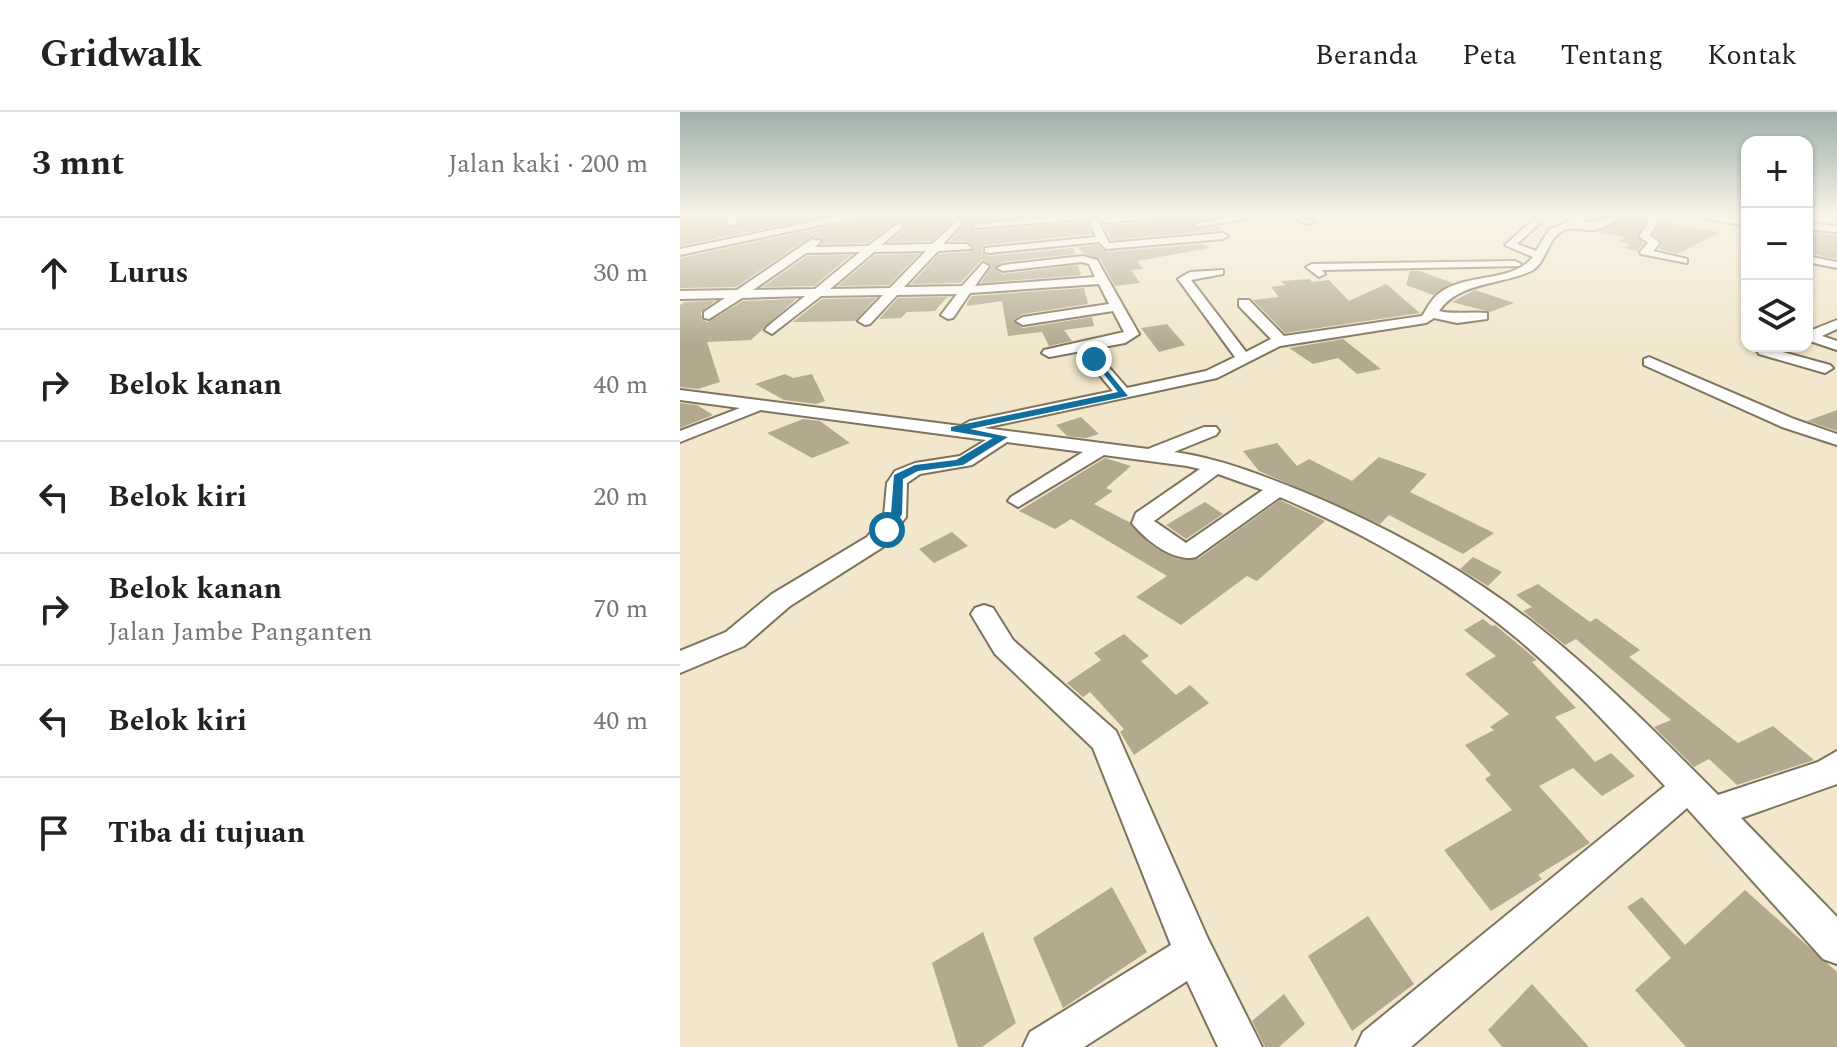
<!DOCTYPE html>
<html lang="id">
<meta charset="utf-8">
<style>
body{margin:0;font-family:Spectral,serif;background:#f6f6f6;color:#222}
.controls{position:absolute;right:24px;top:24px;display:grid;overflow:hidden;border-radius:16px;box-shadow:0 2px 6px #0004}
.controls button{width:72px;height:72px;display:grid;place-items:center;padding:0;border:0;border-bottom:2px solid #e0e0e0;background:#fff;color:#222;font:40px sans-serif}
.stop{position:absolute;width:24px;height:24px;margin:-18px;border:6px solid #126e9d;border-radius:50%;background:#fff}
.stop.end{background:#126e9d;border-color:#fff;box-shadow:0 2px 8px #0008}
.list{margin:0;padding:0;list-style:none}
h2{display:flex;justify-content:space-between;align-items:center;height:104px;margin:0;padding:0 32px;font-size:34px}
h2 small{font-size:26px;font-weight:400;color:#767676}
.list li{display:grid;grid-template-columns:52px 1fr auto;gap:24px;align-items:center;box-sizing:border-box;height:112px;padding:0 32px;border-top:2px solid #e0e0e0}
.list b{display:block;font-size:30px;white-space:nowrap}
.list p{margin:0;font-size:26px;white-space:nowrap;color:#767676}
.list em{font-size:26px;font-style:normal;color:#767676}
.icon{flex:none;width:44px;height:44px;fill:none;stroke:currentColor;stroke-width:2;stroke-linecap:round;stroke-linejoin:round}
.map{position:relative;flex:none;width:1157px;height:935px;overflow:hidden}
header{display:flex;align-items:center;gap:48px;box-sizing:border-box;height:112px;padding:0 40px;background:#fff;border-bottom:2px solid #e0e0e0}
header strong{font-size:38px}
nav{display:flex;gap:44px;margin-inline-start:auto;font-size:28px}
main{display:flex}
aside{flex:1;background:#fff}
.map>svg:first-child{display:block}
.building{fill:#b3a98f}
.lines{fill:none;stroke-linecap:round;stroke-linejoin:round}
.minor-casing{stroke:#7e745c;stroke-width:4}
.minor{fill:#fff;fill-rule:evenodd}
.route{fill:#126e9d}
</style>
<header>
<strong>Gridwalk</strong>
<nav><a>Beranda</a><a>Peta</a><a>Tentang</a><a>Kontak</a></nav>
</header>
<main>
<aside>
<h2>3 mnt<small>Jalan kaki · 200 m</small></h2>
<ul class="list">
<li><svg class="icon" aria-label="ahead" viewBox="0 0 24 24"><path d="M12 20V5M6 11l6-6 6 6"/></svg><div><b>Lurus</b></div><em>30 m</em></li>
<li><svg class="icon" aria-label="right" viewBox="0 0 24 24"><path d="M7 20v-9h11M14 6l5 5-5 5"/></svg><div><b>Belok kanan</b></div><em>40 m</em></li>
<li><svg class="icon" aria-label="left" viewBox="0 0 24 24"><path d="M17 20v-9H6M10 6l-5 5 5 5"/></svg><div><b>Belok kiri</b></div><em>20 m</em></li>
<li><svg class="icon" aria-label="right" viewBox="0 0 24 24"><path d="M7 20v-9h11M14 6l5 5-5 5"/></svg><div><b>Belok kanan</b><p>Jalan Jambe Panganten</p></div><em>70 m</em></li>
<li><svg class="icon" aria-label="left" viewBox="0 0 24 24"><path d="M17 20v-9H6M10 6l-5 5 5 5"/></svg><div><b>Belok kiri</b></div><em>40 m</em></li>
<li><svg class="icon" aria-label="arrive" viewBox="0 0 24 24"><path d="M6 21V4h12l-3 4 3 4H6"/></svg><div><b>Tiba di tujuan</b></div></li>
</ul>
</aside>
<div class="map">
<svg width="1157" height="935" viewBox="0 0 1157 935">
<rect width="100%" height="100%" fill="#f2e7cc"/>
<g class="building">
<polygon points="0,104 39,104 53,117 63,112 56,104 146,104 0,134"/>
<polygon points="186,104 351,104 291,110 288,114 296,119 406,110 412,122 305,133 302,136 303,142 309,144 393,136 395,142 323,150 314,157 323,162 398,153 401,163 301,171 312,153 302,148 280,171 231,172 259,142 290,140 294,134 286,129 270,129 285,112 277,106 251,129 210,130 226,116 221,107 187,131 142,132 142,126 130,125 56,175 0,176 0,146 184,107"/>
<polygon points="504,104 529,104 531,106 512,109 510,113 519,118 539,114 542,118 431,128 424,114 501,107"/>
<polygon points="946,104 957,104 965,111 957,122 964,131 957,139 944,136 951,132 938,130 946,125 918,120"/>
<polygon points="979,105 994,107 993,113 1041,120 997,142 979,137 983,131 974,122 982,111"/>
<polygon points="1127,120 1157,123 1157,147 1127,141"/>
<polygon points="523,132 530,136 457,149 463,157 451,158 460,171 435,174 420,147 403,141 398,135 418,133 426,140"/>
<polygon points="239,142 209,173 158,174 195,143"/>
<polygon points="171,143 134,174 83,175 127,144"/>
<polygon points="730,159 739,159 773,171 753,183 726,173"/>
<polygon points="630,167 632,170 649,168 669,189 706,172 740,201 605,221 573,188 599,185 591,175 605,173 601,169"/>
<polygon points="404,176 408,192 343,202 333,208 343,216 412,205 414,214 384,218 392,229 369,234 362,220 328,224 322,189 287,194 287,191 292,184"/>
<polygon points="795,178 834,191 810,200 772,190"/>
<polygon points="267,185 255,199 227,200 221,206 199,207 218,186"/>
<polygon points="196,186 175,209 113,210 142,187"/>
<polygon points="116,187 71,228 27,230 40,270 18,277 0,275 0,193 5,190 35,189 21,200 22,208 28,210 63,189"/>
<polygon points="487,212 505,233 479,240 461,216"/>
<polygon points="663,227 701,257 677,262 658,246 633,252 609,236"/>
<polygon points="105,262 113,266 132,262 145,289 136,292 104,288 75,272"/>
<polygon points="0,291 17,293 33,303 0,316"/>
<polygon points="1157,298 1157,319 1127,309"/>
<polygon points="401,305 419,322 406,326 387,324 376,313"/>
<polygon points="123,307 140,309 170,331 132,346 87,321"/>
<polygon points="597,331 617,354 629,347 672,369 699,345 747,362 730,380 814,421 783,442 709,403 700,412 579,359 563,339"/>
<polygon points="425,346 451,354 426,376 433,379 414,392 449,410 471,433 498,447 518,447 600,388 645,409 577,469 567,464 501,513 456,485 487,464 391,407 375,417 339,399"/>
<polygon points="525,390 543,402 506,427 486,413"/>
<polygon points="272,420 288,434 254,451 239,437"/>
<polygon points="793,445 822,460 808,474 780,457"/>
<polygon points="858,472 910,510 916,506 960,538 949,545 1058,631 1093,614 1134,648 1057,673 1029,647 1014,655 974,615 991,608 896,527 885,533 843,499 852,495 836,483"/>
<polygon points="803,507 812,514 815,513 857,548 852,550 896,596 875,605 915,650 931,641 955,664 922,684 893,656 859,674 910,731 858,763 862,767 811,799 764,738 832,698 805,667 811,663 785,633 814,618 810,615 829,602 785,562 816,544 784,518"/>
<polygon points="444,522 469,544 461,549 496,583 510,573 529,591 454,643 440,620 444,617 410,580 403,585 387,571 421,548 414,541"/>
<polygon points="432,775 467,840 383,896 353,826"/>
<polygon points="1065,778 1157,860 1157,935 1006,935 955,878 991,846 947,795 962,785 1005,833"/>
<polygon points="688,804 734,872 672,919 628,844"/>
<polygon points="303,820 336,911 302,935 278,935 252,851"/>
<polygon points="852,872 909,935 822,935 808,918"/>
<polygon points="604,882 625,912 599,935 585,935 572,909"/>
</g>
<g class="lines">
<g class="minor-casing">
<g id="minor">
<polygon points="42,104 52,104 60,112 52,114"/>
<polygon points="160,104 183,104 0,143 0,137"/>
<polygon points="378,104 501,104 419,111 429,131 543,121 548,124 543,127 426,137 419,130 309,141 305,140 305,136 416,125 408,107 296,116 291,113"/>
<polygon points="557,104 580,104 518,115 513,112"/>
<polygon points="612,104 624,104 635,110 627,112"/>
<path d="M900,104H911L900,111C916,112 927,103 943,104C936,109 924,116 915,118C904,119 894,114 884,118C866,126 867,153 849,160C819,173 779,170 759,199C775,203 790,199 807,201V207L777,211L754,206L746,211L600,234L537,266L304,316L468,337L524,315H536L539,319L536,323L494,340C539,346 584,364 626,381C707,415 788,459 857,514C921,564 981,626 1038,683L1138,650L1157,639V672L1061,706L1157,805V852L1143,847L1007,696L731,935H676L683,920L985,674C938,624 891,572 839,528C768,468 684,421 600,385L516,445C495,451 465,428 452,411L456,401L520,357L507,354L424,343L338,395L328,389L331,385L403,340L327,330L292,353L240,362L227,371L226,405L203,435L110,494L64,534L0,561V539L46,520L92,482L187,425L204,404L207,371L215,359L235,351L280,344L306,328L81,298L0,330V319L60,296L0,288V278L281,314L290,309L433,279L406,247L409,244H419L447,276L526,259L555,245L498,167L510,160L543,158V162L511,168L566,240L591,227L559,194V188H569L604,224L742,204C747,197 751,188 757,183C783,160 831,172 853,145L825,133L853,108L861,110L837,132L856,139L869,118ZM538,362L583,378L506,431L474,409Z"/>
<polygon points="960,104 971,104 979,109 970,123 980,131 973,139 1007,147 1007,151 961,142 960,140 968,131 959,124 969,110"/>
<polygon points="1022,104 1067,108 1067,114 1027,107"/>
<path d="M277,109L282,112L263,132H286L291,135L290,137L258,139L224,175L282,174L303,151L309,154L295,174L415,165L409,152L402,150L323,159L317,156L323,153L403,144L417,148L459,222L445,231L369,245L362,241L364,238L444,220L433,199L343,213L336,209L343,205L429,192L419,172L290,181L273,206L268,207L261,203L277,182L217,183L190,212L185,213L178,209L203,183L141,184L92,222L85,218L87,215L125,184L62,186L29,207L24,206V200L45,186L0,187V179L57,178L132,127L141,129L135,135L188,134L220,110L223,115L201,133L252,132ZM246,139L210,176L150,177L194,140ZM180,140L135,177L73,178L126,141Z"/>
<polygon points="1127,111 1157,114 1157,120 1127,117"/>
<polygon points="1127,144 1157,150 1157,156 1127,150"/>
<polygon points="835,149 841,152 839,154 642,158 645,162 639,165 626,155 632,152"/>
<polygon points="1157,208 1157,217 1142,224 1157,229 1157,238 1127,228 1127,220"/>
<polygon points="1084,235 1150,253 1153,256 1145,261 1079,242 1077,239"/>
<polygon points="969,245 1114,307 1157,322 1157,333 1102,315 964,253 964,247"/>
<polygon points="304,493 313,496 333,528 436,619 528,827 582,935 538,935 507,869 404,935 343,935 350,920 491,833 413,636 315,542 291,502 295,496"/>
</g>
</g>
<use href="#minor" class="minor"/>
</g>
<linearGradient id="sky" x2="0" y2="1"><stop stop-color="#9db0a9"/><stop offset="0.44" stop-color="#f9f4e8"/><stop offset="1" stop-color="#f9f4e8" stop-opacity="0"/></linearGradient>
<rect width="1157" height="235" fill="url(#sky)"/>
<polygon class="route" points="411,246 417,246 448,284 290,317 328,325 283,353 238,359 223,367 222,402 211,420 203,420 201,418 211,402 214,363 235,353 276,348 313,326 271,319 271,315 438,280"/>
</svg>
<div class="controls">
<button>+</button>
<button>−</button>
<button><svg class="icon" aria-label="layers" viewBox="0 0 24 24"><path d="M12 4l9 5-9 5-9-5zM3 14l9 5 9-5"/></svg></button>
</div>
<div class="stop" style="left:207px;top:418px"></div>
<div class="stop end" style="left:414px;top:247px"></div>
</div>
</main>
